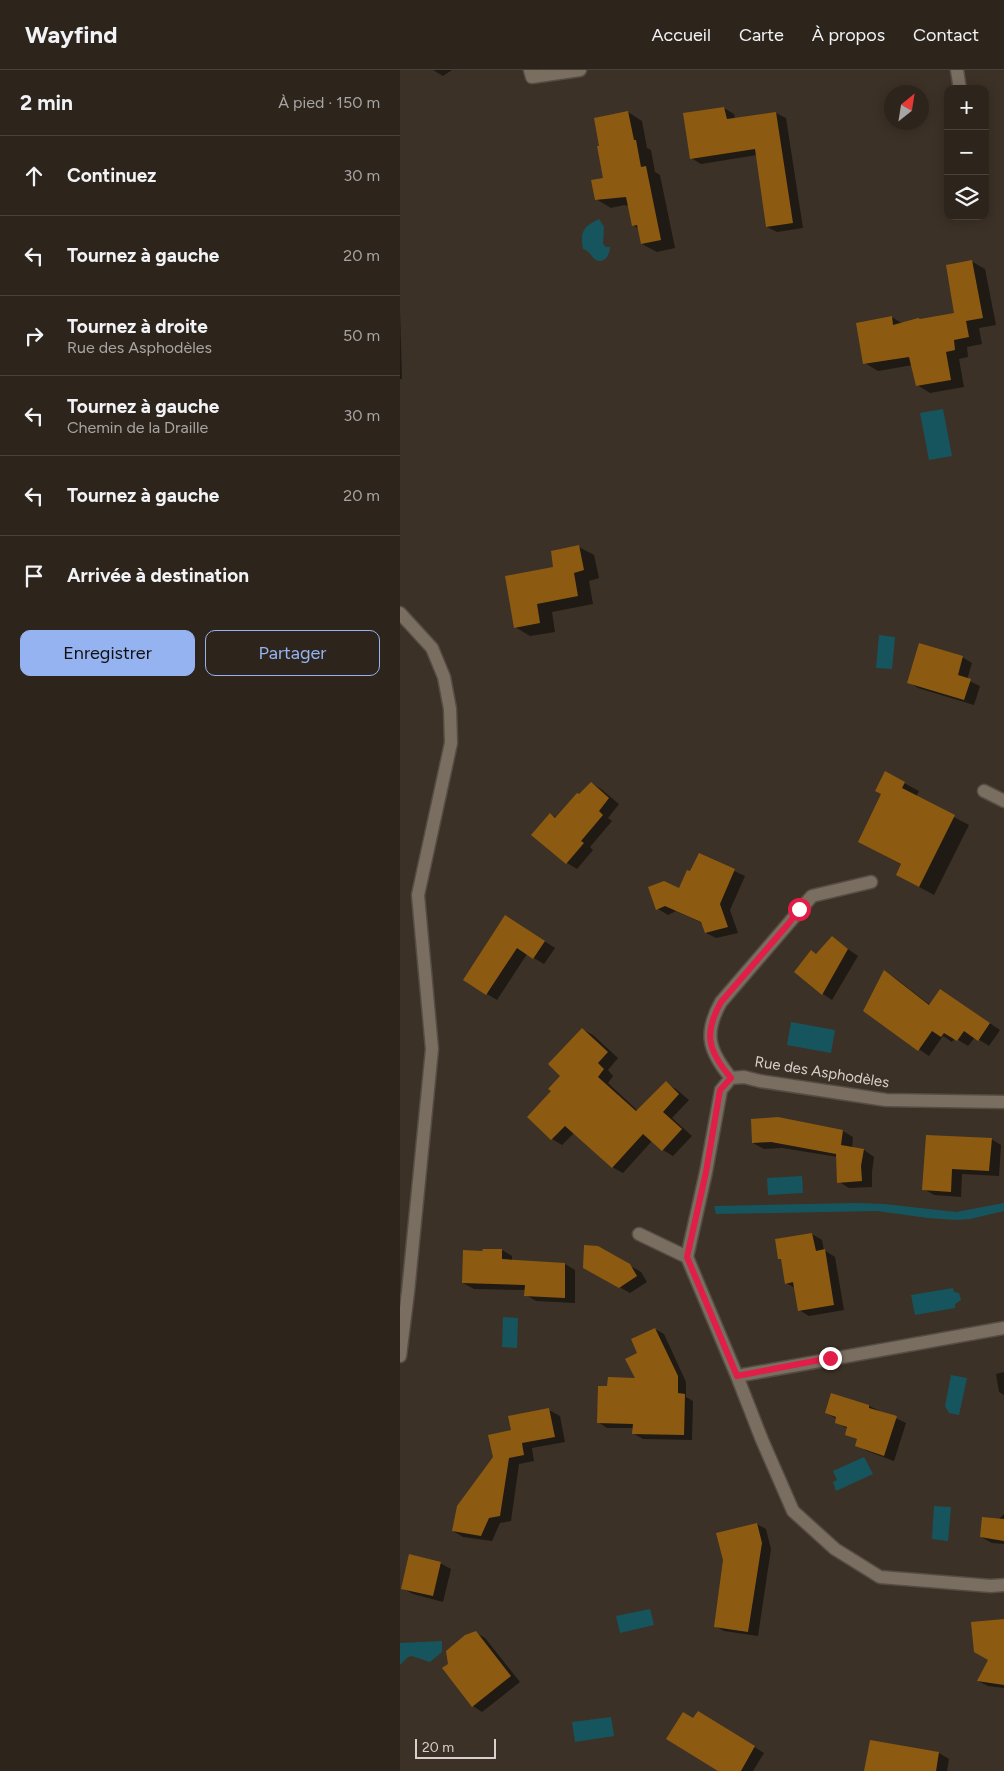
<!DOCTYPE html>
<html lang="fr">
<meta charset="utf-8">
<style>
body{margin:0;font-family:Figtree,sans-serif;background:#352d25;color:#f1f3f6}
.controls{position:absolute;right:15px;top:15px;display:grid;overflow:hidden;border-radius:10px;box-shadow:0 2px 12px #0003}
.controls button{width:45px;height:45px;display:grid;place-items:center;padding:0;border:0;border-bottom:1px solid #48423b;background:#2d251c;color:#f1f3f6;font:25px sans-serif}
.compass{position:absolute;left:484px;top:15px;width:45px;height:45px;border-radius:50%;background:#2d251c;box-shadow:0 2px 12px #0003;rotate:30deg}
.scale{position:absolute;left:15px;bottom:12px;width:81px;box-sizing:border-box;padding-left:5px;border:2px solid #d8d1cb;border-top:0;font-size:14px;line-height:18px;white-space:nowrap;color:#d8d1cb;-webkit-text-stroke:4px #3c3126;paint-order:stroke}
.stop{position:absolute;width:15px;height:15px;margin:-11px;border:4px solid #e11d48;border-radius:50%;background:#fff}
.stop.end{background:#e11d48;border-color:#fff;box-shadow:0 1px 5px #0008}
.list{margin:0;padding:0;list-style:none}
h2{display:flex;justify-content:space-between;align-items:center;height:65px;margin:0;padding:0 20px;font-size:21px}
h2 small{font-size:16px;font-weight:400;color:#a7a5a3}
.list li{display:grid;grid-template-columns:32px 1fr auto;gap:15px;align-items:center;box-sizing:border-box;height:80px;padding:0 20px;border-top:1px solid #48423b}
.list b{display:block;font-size:19px;white-space:nowrap}
.list p{margin:0;font-size:16px;white-space:nowrap;color:#a7a5a3}
.list em{font-size:16px;font-style:normal;color:#a7a5a3}
.actions{display:flex;gap:10px;padding:15px 20px}
.actions a{flex:1;padding:11px 0;border:1px solid #95b2f1;border-radius:10px;text-align:center;font-size:18px;color:#95b2f1}
.actions .main{background:#95b2f1;color:#111}
.icon{flex:none;width:28px;height:28px;fill:none;stroke:currentColor;stroke-width:2;stroke-linecap:round;stroke-linejoin:round}
.map{position:relative;flex:none;width:604px;height:1701px;overflow:hidden}
header{display:flex;align-items:center;gap:30px;box-sizing:border-box;height:70px;padding:0 25px;background:#2d251c;border-bottom:1px solid #48423b}
header strong{font-size:24px}
nav{display:flex;gap:28px;margin-inline-start:auto;font-size:18px}
main{display:flex}
aside{flex:1;background:#2d251c}
.map>svg:first-child{display:block}
.water{fill:#17555e}
.shadow{fill:#0007}
.building{fill:#8c5b11}
.lines{fill:none;stroke-linecap:round;stroke-linejoin:round}
.minor-casing{stroke:#554d44;stroke-width:15}
.minor{stroke:#7a6e61;stroke-width:12}
.route{stroke:#e11d48;stroke-width:6}
.labels{text-anchor:middle;stroke-width:5;stroke-linejoin:round;paint-order:stroke}
.street-label{font-size:15px;fill:#d8d1cb;stroke:#3c3126}
</style>
<header>
<strong>Wayfind</strong>
<nav><a>Accueil</a><a>Carte</a><a>À propos</a><a>Contact</a></nav>
</header>
<main>
<aside>
<h2>2 min<small>À pied · 150 m</small></h2>
<ul class="list">
<li><svg class="icon" aria-label="ahead" viewBox="0 0 24 24"><path d="M12 20V5M6 11l6-6 6 6"/></svg><div><b>Continuez</b></div><em>30 m</em></li>
<li><svg class="icon" aria-label="left" viewBox="0 0 24 24"><path d="M17 20v-9H6M10 6l-5 5 5 5"/></svg><div><b>Tournez à gauche</b></div><em>20 m</em></li>
<li><svg class="icon" aria-label="right" viewBox="0 0 24 24"><path d="M7 20v-9h11M14 6l5 5-5 5"/></svg><div><b>Tournez à droite</b><p>Rue des Asphodèles</p></div><em>50 m</em></li>
<li><svg class="icon" aria-label="left" viewBox="0 0 24 24"><path d="M17 20v-9H6M10 6l-5 5 5 5"/></svg><div><b>Tournez à gauche</b><p>Chemin de la Draille</p></div><em>30 m</em></li>
<li><svg class="icon" aria-label="left" viewBox="0 0 24 24"><path d="M17 20v-9H6M10 6l-5 5 5 5"/></svg><div><b>Tournez à gauche</b></div><em>20 m</em></li>
<li><svg class="icon" aria-label="arrive" viewBox="0 0 24 24"><path d="M6 21V4h12l-3 4 3 4H6"/></svg><div><b>Arrivée à destination</b></div></li>
</ul>
<div class="actions"><a class="main">Enregistrer</a><a>Partager</a></div>
</aside>
<div class="map">
<svg width="604" height="1701" viewBox="0 0 604 1701">
<rect width="100%" height="100%" fill="#3c3126"/>
<g class="water">
<path d="M199,149L204,157L203,174L206,177H210C210,184 205,194 196,190C191,187 191,182 183,179C180,161 183,157 199,149Z"/>
<polygon points="543,339 552,386 529,390 520,343"/>
<polygon points="479,565 495,567 492,599 476,598"/>
<polygon points="391,952 435,960 431,983 387,975"/>
<polygon points="402,1106 403,1123 368,1125 367,1108"/>
<polygon points="456,1133 484,1134 556,1142 604,1133 604,1141 570,1149 557,1150 528,1148 477,1141 316,1144 314,1136"/>
<polygon points="553,1218 554,1222 559,1223 561,1230 555,1234 555,1238 515,1245 511,1225"/>
<polygon points="103,1247 118,1248 117,1278 102,1277"/>
<polygon points="551,1305 567,1308 559,1345 549,1343 545,1336"/>
<polygon points="464,1387 473,1404 436,1421 433,1412 437,1410 433,1401"/>
<polygon points="534,1436 551,1437 548,1471 532,1469"/>
<polygon points="250,1539 254,1555 220,1563 216,1546"/>
<polygon points="42,1571 42,1582 30,1592 12,1586 8,1587 0,1595 0,1573"/>
<polygon points="211,1647 214,1666 175,1672 172,1652"/>
</g>
<g class="shadow">
<polygon points="33,0 52,0 43,6"/>
<polygon points="324,38 334,44 335,49 376,43 386,48 403,158 377,162 367,157 357,85 301,94 291,88"/>
<polygon points="228,42 242,51 247,78 251,80 255,102 260,105 275,178 257,182 242,174 239,159 233,155 229,136 224,135 211,138 196,129"/>
<polygon points="571,191 585,199 596,255 579,258 582,274 567,277 568,287 559,289 564,317 530,323 517,315 513,295 478,301 465,293 492,247 503,254 556,244"/>
<polygon points="0,239 2,309 0,309"/>
<polygon points="179,477 194,485 199,508 189,511 193,534 152,542 155,562 130,566 115,557 154,498"/>
<polygon points="562,587 572,593 567,610 580,616 574,635 518,618 508,612"/>
<polygon points="191,713 201,719 219,734 208,748 212,751 190,777 193,780 177,799 167,793 133,765 150,744 157,748"/>
<polygon points="504,713 519,721 516,727 569,755 534,825 497,805 502,795 459,772"/>
<polygon points="300,785 345,806 330,840 338,863 316,868 306,863 302,853 276,841 268,845 258,839 280,819 291,803"/>
<polygon points="116,853 155,878 144,894 127,884 97,930 87,924"/>
<polygon points="432,868 458,886 432,930 423,924 396,901 412,881 417,885"/>
<polygon points="485,902 495,908 530,935 551,927 600,960 589,976 575,967 568,976 555,968 552,972 543,966 529,986 464,941"/>
<polygon points="182,959 193,965 218,988 208,1000 213,1006 208,1013 238,1041 266,1013 276,1019 289,1030 272,1048 292,1066 273,1086 263,1080 252,1071 223,1103 212,1097 174,1063 162,1075 152,1069 129,1047 152,1021 162,1006"/>
<polygon points="443,1061 453,1067 452,1078 464,1080 474,1087 472,1102 472,1117 449,1118 439,1112 438,1087 382,1078 364,1079 353,1073"/>
<polygon points="591,1069 601,1075 599,1106 562,1104 561,1127 534,1125 524,1119"/>
<polygon points="412,1164 422,1170 424,1180 435,1187 444,1240 409,1246 399,1240 395,1218 386,1213 383,1190 379,1188"/>
<polygon points="198,1177 241,1202 247,1212 230,1223 184,1197"/>
<polygon points="102,1180 112,1186 112,1191 165,1194 175,1200 175,1233 136,1231 126,1225 126,1220 74,1219 63,1213"/>
<polygon points="255,1259 264,1264 286,1312 286,1327 293,1331 292,1370 243,1369 234,1364 234,1358 207,1358 198,1352 208,1318 237,1309 239,1283"/>
<polygon points="604,1302 604,1325 599,1322 596,1304"/>
<polygon points="469,1336 506,1353 494,1391 467,1381 457,1375 458,1370 446,1364 448,1359 436,1352 437,1349 426,1343"/>
<polygon points="149,1340 160,1346 165,1372 132,1378 134,1391 119,1394 111,1451 100,1453 92,1471 63,1467 53,1461 94,1387 113,1361"/>
<polygon points="604,1444 604,1474 592,1473 581,1467"/>
<polygon points="357,1454 366,1459 371,1479 358,1566 324,1561 315,1556"/>
<polygon points="40,1493 51,1499 43,1532 13,1524 2,1518"/>
<polygon points="604,1550 604,1618 588,1616 578,1611 590,1590 572,1553"/>
<polygon points="75,1562 85,1568 120,1612 82,1642 73,1636 49,1594"/>
<polygon points="308,1648 364,1683 353,1701 320,1701"/>
<polygon points="539,1683 549,1689 547,1701 466,1701"/>
</g>
<g class="building">
<polygon points="324,37 327,49 376,42 393,153 366,157 355,79 290,89 283,43"/>
<polygon points="228,41 234,70 236,70 241,97 246,96 261,170 241,174 237,155 232,156 226,127 195,130 191,110 203,108 197,76 199,76 194,48"/>
<polygon points="572,190 583,248 566,251 569,267 554,270 555,280 546,282 551,310 516,316 509,287 463,294 456,253 492,246 493,255 518,248 520,249 554,243 546,195"/>
<polygon points="179,475 184,500 174,503 178,526 137,534 140,553 114,558 105,506 153,497 151,481"/>
<polygon points="519,573 563,586 558,605 571,609 564,630 507,613"/>
<polygon points="485,701 505,712 502,718 555,745 519,817 496,805 501,794 458,772 481,724 475,721"/>
<polygon points="191,712 209,728 199,741 203,745 181,771 184,773 166,794 131,765 150,743 155,748 177,723 179,724"/>
<polygon points="299,783 335,799 320,834 328,857 305,863 301,852 265,836 256,840 248,817 264,811 279,818 287,800 290,801"/>
<polygon points="105,845 145,871 133,889 117,878 86,925 63,910"/>
<polygon points="432,866 448,879 422,925 394,902 411,880 416,884"/>
<polygon points="484,900 529,935 540,919 590,953 578,971 564,961 557,971 544,963 541,967 532,961 518,981 463,941"/>
<polygon points="182,958 208,982 198,993 204,999 198,1007 236,1041 266,1011 279,1024 263,1042 282,1059 262,1081 243,1064 212,1098 165,1056 151,1070 127,1047 151,1021 148,1019 160,1006 148,994"/>
<polygon points="378,1047 443,1060 441,1075 464,1079 461,1096 462,1111 437,1113 436,1084 371,1072 352,1073 351,1049"/>
<polygon points="526,1065 592,1068 589,1101 552,1099 551,1122 522,1120"/>
<polygon points="412,1163 416,1181 425,1179 434,1235 398,1241 393,1212 385,1214 381,1189 378,1189 375,1169"/>
<polygon points="184,1175 198,1176 230,1194 237,1206 219,1218 183,1198"/>
<polygon points="83,1179 102,1179 102,1189 165,1193 165,1228 124,1226 125,1215 62,1213 63,1180 82,1181"/>
<polygon points="255,1258 278,1306 278,1323 285,1324 284,1365 232,1364 233,1354 197,1353 198,1316 207,1316 208,1307 235,1308 225,1289 237,1283 231,1269"/>
<polygon points="431,1323 469,1335 469,1338 497,1346 484,1386 455,1376 457,1369 445,1365 447,1357 435,1353 436,1347 425,1343"/>
<polygon points="149,1338 155,1367 122,1373 124,1385 109,1388 100,1446 89,1448 81,1466 52,1461 57,1436 93,1387 88,1365 111,1360 108,1346"/>
<polygon points="582,1447 604,1449 604,1471 580,1467"/>
<polygon points="357,1453 362,1473 348,1562 314,1557 323,1490 316,1463"/>
<polygon points="9,1484 41,1492 33,1526 1,1519"/>
<polygon points="604,1549 604,1615 577,1611 588,1590 574,1582 571,1552"/>
<polygon points="76,1561 111,1606 72,1637 42,1598 48,1594 46,1581 65,1565"/>
<polygon points="298,1641 355,1676 341,1701 318,1701 266,1669 283,1642 293,1648"/>
<polygon points="470,1670 539,1682 536,1701 464,1701"/>
</g>
<g class="lines">
<g class="minor-casing">
<g id="minor">
<polyline points="130,0 132,7 180,0"/>
<polyline points="557,0 560,19"/>
<polyline points="0,543 32,578 44,607 50,639 51,673 18,825 32,979 8,1222 0,1286"/>
<polyline points="584,721 604,731"/>
<path d="M331,1008C309,981 303,964 321,932L412,826L471,812"/>
<polyline points="239,1164 287,1187 337,1306 362,1370 393,1441 435,1479 480,1507 591,1516 604,1515"/>
<polyline points="287,1187 306,1102 321,1020 331,1008 344,1007 360,1011 486,1030 604,1032"/>
<polyline points="337,1306 604,1258"/>
</g>
</g>
<use href="#minor" class="minor"/>
</g>
<g class="lines">
<path class="route" d="M399,839L389,853L321,932C303,964 308,981 331,1008L320,1020L306,1102L287,1187L337,1306L430,1288"/>
</g>
<g class="labels">
<g class="street-label">
<text transform="translate(422 1002) rotate(9)" y="5">Rue des Asphodèles</text>
</g>
</g>
</svg>
<div class="controls">
<button>+</button>
<button>−</button>
<button><svg class="icon" aria-label="layers" viewBox="0 0 24 24"><path d="M12 4l9 5-9 5-9-5zM3 14l9 5 9-5"/></svg></button>
</div>
<svg class="compass" viewBox="-18 -18 36 36"><path d="M0-13l5 13h-10z" fill="#e53935"/><path d="M0 13l5-13h-10z" fill="#a7a5a3"/></svg>
<div class="scale">20 m</div>
<div class="stop" style="left:399px;top:839px"></div>
<div class="stop end" style="left:430px;top:1288px"></div>
</div>
</main>
